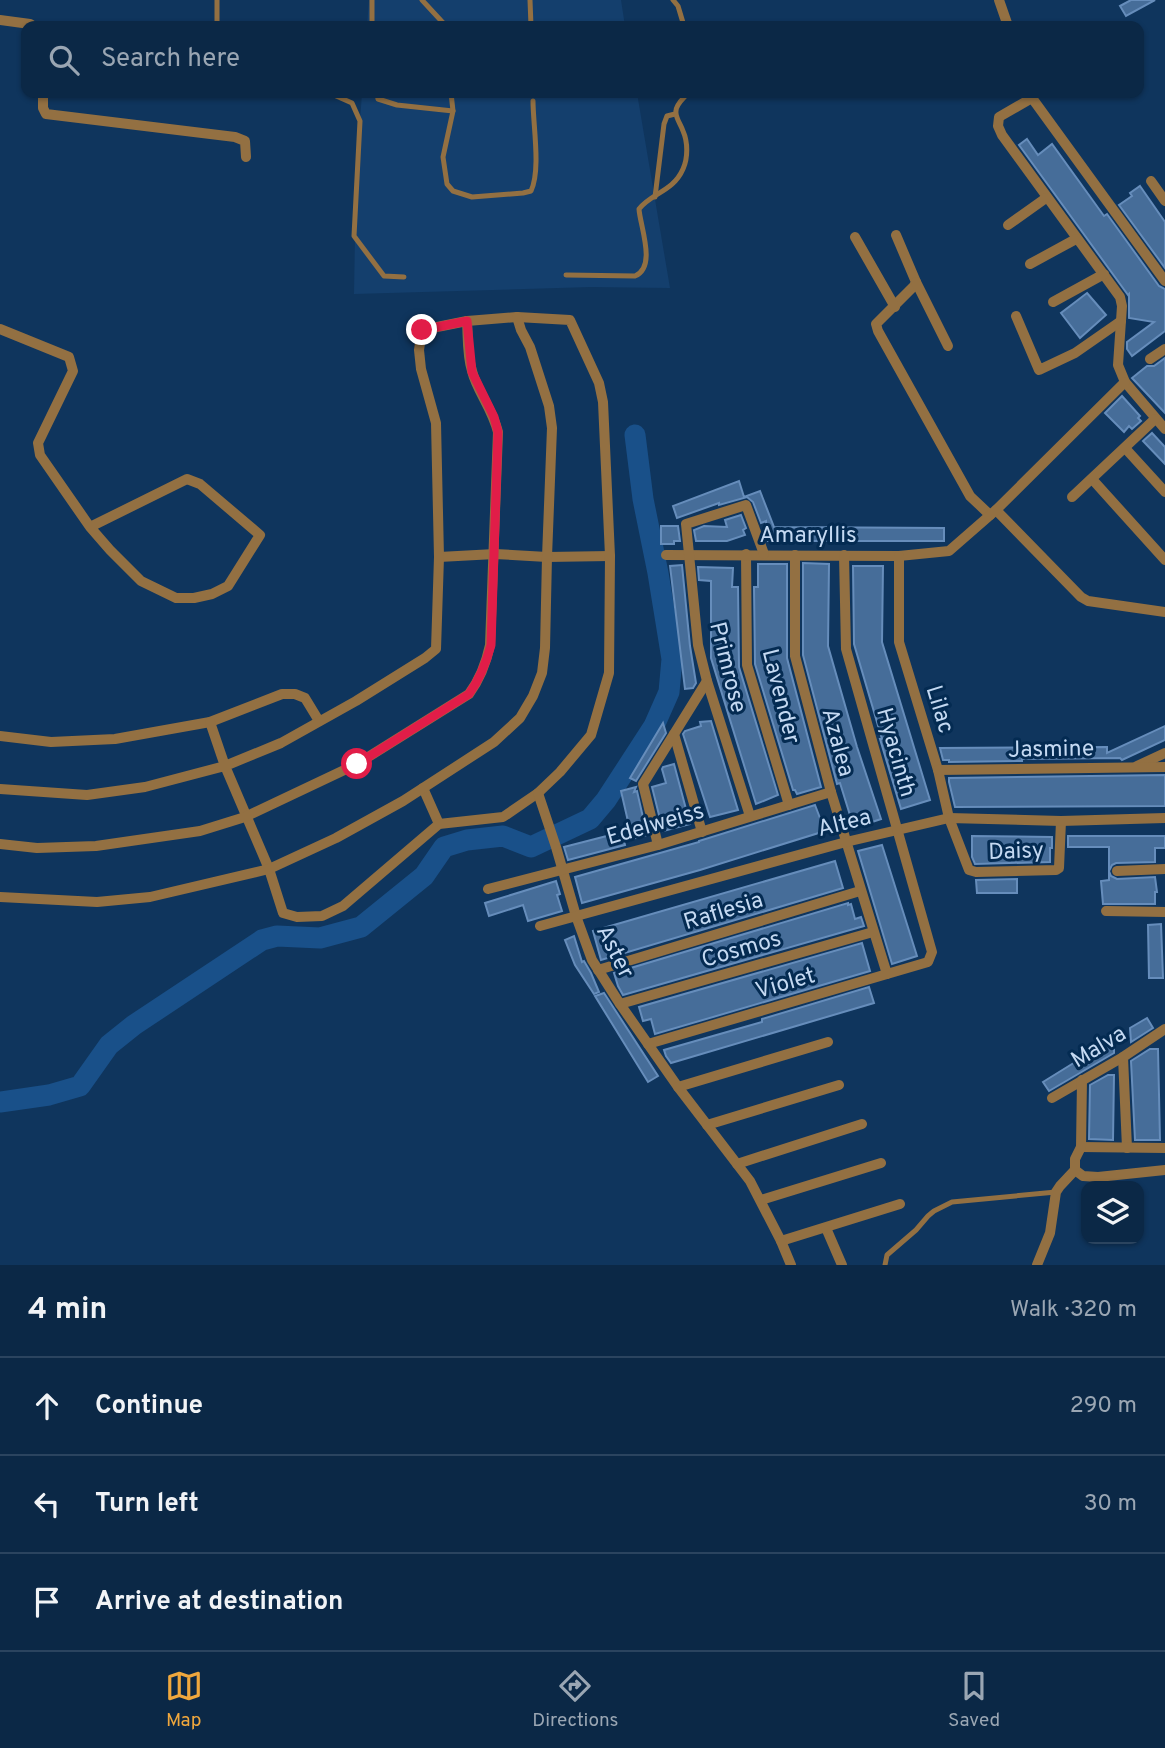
<!DOCTYPE html>
<meta charset="utf-8">
<style>
body{margin:0;font-family:Overpass,sans-serif;background:#14304d;color:#f1f3f6}
.controls{position:absolute;right:21px;bottom:21px;display:grid;overflow:hidden;border-radius:14px;box-shadow:0 2px 5px #0004}
.controls button{width:63px;height:63px;display:grid;place-items:center;padding:0;border:0;border-bottom:2px solid #2b445f;background:#0b2846;color:#f1f3f6;font:35px sans-serif}
.stop{position:absolute;width:21px;height:21px;margin:-16px;border:5px solid #e11d48;border-radius:50%;background:#fff}
.stop.end{background:#e11d48;border-color:#fff;box-shadow:0 2px 7px #0008}
.list{margin:0;padding:0;list-style:none}
h2{display:flex;justify-content:space-between;align-items:center;height:91px;margin:0;padding:0 28px;font-size:30px}
h2 small{font-size:23px;font-weight:400;color:#9aa6b3}
.list li{display:grid;grid-template-columns:46px 1fr auto;gap:21px;align-items:center;box-sizing:border-box;height:98px;padding:0 28px;border-top:2px solid #2b445f}
.list b{display:block;font-size:26px;white-space:nowrap}
.list em{font-size:23px;font-style:normal;color:#9aa6b3}
.icon{flex:none;width:38px;height:38px;fill:none;stroke:currentColor;stroke-width:2;stroke-linecap:round;stroke-linejoin:round}
.map{position:relative;flex:none;width:1165px;height:1265px;overflow:hidden}
.search{position:absolute;background:#0b2846;box-shadow:0 2px 5px #0004;left:21px;right:21px;top:21px;height:77px;display:flex;align-items:center;gap:18px;box-sizing:border-box;padding:0 24px;border-radius:14px;color:#9aa6b3;font-size:26px}
.sheet{height:385px;background:#0b2846}
nav{display:flex;justify-content:space-around;align-items:center;box-sizing:border-box;height:98px;border-top:2px solid #2b445f;background:#0b2846;font-size:19px;color:#9aa6b3}
nav a{display:grid;justify-items:center;gap:4px}
nav .on{color:#efa73d}
.map>svg:first-child{display:block}
.built{fill:#143f6d}
.lines{fill:none;stroke-linecap:round;stroke-linejoin:round}
.river{stroke:#195089;stroke-width:21}
.building{fill:#466d99;stroke:#668dbb;stroke-width:2}
.lane{stroke:#937042;stroke-width:5}
.street{stroke:#937042;stroke-width:10}
.route{stroke:#e11d48;stroke-width:9}
.labels{text-anchor:middle;stroke-width:6;stroke-linejoin:round;paint-order:stroke}
.street-label{font-size:23px;fill:#c4d9f2;stroke:#042b52}
</style>
<div class="map">
<svg width="1165" height="1265" viewBox="0 0 1165 1265">
<rect width="100%" height="100%" fill="#0f355d"/>
<g class="built">
<polygon points="369,0 621,0 625,26 367,26"/>
<polygon points="362,93 637,93 670,288 591,287 354,294 356,175"/>
</g>
<g class="lines">
<polyline class="river" points="0,1102 49,1095 80,1086 109,1045 134,1025 262,940 277,936 320,938 361,927 424,876 444,847 467,840 503,836 531,847 590,819 606,800 654,726 669,692 672,659 658,573 643,499 635,435"/>
</g>
<g class="building">
<polygon points="1131,0 1155,0 1126,16 1120,6"/>
<polygon points="1027,139 1038,155 1052,144 1104,216 1107,214 1159,286 1165,289 1165,331 1132,356 1127,349 1127,342 1154,322 1129,318 1129,294 1128,295 1019,145"/>
<polygon points="1140,186 1165,222 1165,268 1119,205 1132,196 1130,193"/>
<polygon points="1087,293 1106,315 1080,338 1061,313"/>
<polygon points="1165,358 1165,413 1132,378 1147,366 1154,366"/>
<polygon points="1122,396 1140,416 1138,418 1141,421 1132,429 1129,426 1124,432 1105,413"/>
<polygon points="1152,433 1165,447 1165,464 1143,441"/>
<polygon points="739,481 744,497 760,491 774,527 944,528 944,541 768,541 766,536 766,521 761,523 753,502 747,497 719,505 719,503 677,518 673,506"/>
<polygon points="741,515 746,528 743,530 745,535 727,541 696,541 694,530 704,526 727,527 725,520"/>
<polygon points="661,526 678,526 680,541 674,541 674,544 661,544"/>
<polygon points="803,563 829,564 828,646 857,747 881,819 854,828 840,783 837,784 803,655"/>
<polygon points="758,564 787,564 787,658 821,787 797,794 795,790 793,790 755,664 754,587 758,587"/>
<polygon points="682,565 690,646 696,683 693,688 685,689 670,566"/>
<polygon points="853,566 883,566 882,642 930,800 901,809 880,739 882,739 854,644"/>
<polygon points="698,567 733,568 732,587 738,587 739,667 778,795 756,804 711,658 711,581 699,580"/>
<polygon points="711,721 738,810 710,817 683,734 685,731 701,726 700,722"/>
<polygon points="663,723 666,733 636,781 630,778"/>
<polygon points="1165,726 1165,740 1122,760 1120,758 1022,759 1022,761 949,762 949,760 943,760 940,748 1107,747 1107,753"/>
<polygon points="674,764 690,824 663,831 652,787 666,783 662,769 663,767"/>
<polygon points="1165,775 1165,806 955,807 949,782 949,778"/>
<polygon points="636,787 634,792 637,791 647,835 624,841 625,845 568,860 564,847 630,830 621,791"/>
<polygon points="815,805 825,831 700,870 582,903 575,877 699,842 699,841"/>
<polygon points="972,836 1052,837 1052,848 1050,848 1050,862 975,864 972,857"/>
<polygon points="1068,836 1165,836 1165,848 1155,848 1155,862 1116,863 1112,865 1109,871 1111,876 1117,879 1155,877 1157,892 1155,892 1155,904 1103,904 1101,881 1109,880 1109,847 1068,847"/>
<polygon points="882,845 917,956 892,964 858,851"/>
<polygon points="835,861 843,888 601,960 593,931"/>
<polygon points="1017,879 1017,893 977,893 976,880"/>
<polygon points="556,881 560,894 557,895 562,911 528,921 523,905 489,916 485,903"/>
<polygon points="848,903 848,905 851,904 855,919 861,917 864,926 623,995 618,986 614,973"/>
<polygon points="1161,924 1163,978 1149,978 1148,925"/>
<polygon points="574,936 582,962 584,961 591,973 599,992 594,994 575,965 565,940"/>
<polygon points="862,943 870,971 655,1034 651,1019 643,1021 639,1007"/>
<polygon points="869,987 874,1003 671,1063 666,1056 664,1050 762,1022 762,1019"/>
<polygon points="604,993 658,1076 648,1082 595,996"/>
<polygon points="1147,1018 1153,1028 1131,1042 1130,1028"/>
<polygon points="1114,1038 1114,1053 1049,1091 1043,1082"/>
<polygon points="1150,1049 1158,1049 1160,1140 1135,1140 1131,1061"/>
<polygon points="1108,1075 1114,1075 1113,1140 1089,1139 1090,1085"/>
</g>
<g class="lines">
<g class="lane">
<polyline points="422,0 446,26"/>
<polyline points="530,0 531,26"/>
<polyline points="673,0 678,6 684,26"/>
<polyline points="217,26 217,0"/>
<polyline points="372,26 372,0"/>
<polyline points="319,93 334,95 352,103 360,121 354,236 384,276 404,277"/>
<polyline points="377,93 378,99 397,105 453,111"/>
<path d="M451,93L453,111L443,157L447,184L453,191L472,197L523,193L531,191C541,170 533,125 533,101"/>
<polyline points="655,197 664,124 667,116 675,114"/>
<path d="M566,275L635,276C657,267 640,226 639,209C651,193 673,192 683,169C688,158 688,142 683,131C681,125 675,117 676,111C676,104 684,98 688,93"/>
<polyline points="885,1265 887,1255 916,1230 928,1216 934,1211 952,1202 1056,1192"/>
</g>
<g class="street">
<polyline points="999,0 1008,26"/>
<polyline points="0,20 30,24 33,26"/>
<polyline points="43,93 43,108 46,114 235,137 245,141 246,157"/>
<polyline points="1030,93 1032,98 1165,281"/>
<polyline points="1032,98 999,117 998,126 1002,135 1120,297 1122,306 1118,365 1125,382 1165,429"/>
<polyline points="1151,181 1165,201"/>
<polyline points="1008,225 1046,198"/>
<polyline points="896,235 916,282 914,286 876,324 878,331 970,496 990,515"/>
<polyline points="855,237 895,307"/>
<polyline points="1030,264 1076,239"/>
<polyline points="916,282 948,346"/>
<polyline points="1053,302 1104,274"/>
<polyline points="1016,316 1039,370 1075,353 1121,321"/>
<polyline points="0,329 69,357 73,371 38,443 40,455 90,527 110,550 141,581 176,598 194,598 212,594 228,586 260,535 200,484 187,479 90,527"/>
<polyline points="1150,359 1165,349"/>
<polyline points="1125,448 1165,492"/>
<polyline points="1092,479 1165,560"/>
<polyline points="1072,497 1155,419"/>
<polyline points="996,510 1081,597 1088,601 1165,612"/>
<polyline points="746,554 747,665 789,805"/>
<polyline points="666,555 899,556 949,551 996,510 1125,382"/>
<polyline points="795,555 795,656 831,792 887,974"/>
<polyline points="899,556 899,642 938,770 949,818 969,870 976,872 1056,870 1059,868 1061,821"/>
<polyline points="439,557 495,554 547,557 610,556"/>
<polyline points="674,734 702,832"/>
<polyline points="0,736 51,742 115,739 210,722 282,694 295,694 305,698 319,721"/>
<polyline points="1137,766 1165,753"/>
<polyline points="938,770 1165,767"/>
<polyline points="423,788 439,824"/>
<polyline points="0,789 87,795 145,787 225,766 281,743 356,701 425,658 436,649 439,557 436,423 421,369 419,350 422,330 467,321 517,317 570,320 599,383 603,402 610,556 609,673 591,735 560,772 538,793 503,817 439,824 343,906 322,916 297,917 283,913 269,869 225,766 210,722"/>
<polyline points="538,793 556,847 576,916 592,960 620,1004 678,1087 750,1181 781,1241 900,1204"/>
<polyline points="750,816 707,681 698,645 686,524 746,505 764,554"/>
<path d="M0,844L37,848L96,846L200,831L245,817L357,764L469,694C480,679 486,664 490,645L498,432C492,408 477,391 472,371C467,355 468,337 467,321"/>
<polyline points="658,845 643,784 707,681"/>
<polyline points="1117,871 1165,869"/>
<polyline points="488,889 658,845 831,792"/>
<polyline points="0,897 97,902 150,897 269,869 336,838 403,801 494,742 520,718 533,696 542,673 545,648 547,557 552,428 549,406 530,347 521,330 517,317"/>
<polyline points="1106,911 1165,912"/>
<polyline points="540,926 846,842 949,818 1061,821 1165,818"/>
<polyline points="598,970 860,891"/>
<polyline points="620,1004 873,932"/>
<polyline points="648,1044 928,962 932,952 846,649 844,555"/>
<polyline points="1123,1057 1127,1148"/>
<polyline points="678,1087 828,1042"/>
<polyline points="1052,1098 1123,1057 1165,1029"/>
<polyline points="707,1125 839,1085"/>
<polyline points="1081,1147 1165,1148"/>
<polyline points="737,1164 862,1124"/>
<polyline points="1075,1170 1083,1176 1098,1177 1165,1170"/>
<polyline points="761,1200 881,1163"/>
<polyline points="826,1228 842,1265"/>
<polyline points="781,1241 791,1265"/>
<polyline points="1037,1265 1050,1233 1056,1192 1060,1186 1075,1170 1075,1159 1081,1147 1082,1080"/>
</g>
</g>
<g class="lines">
<path class="route" d="M357,764L469,694C480,679 486,663 491,645L498,432L494,417L472,372L467,321L422,330"/>
</g>
<g class="labels">
<g class="street-label">
<text x="808" y="542">Amaryllis</text>
<text transform="translate(729 667) rotate(76)" y="8">Primrose</text>
<text transform="translate(782 696) rotate(76)" y="8">Lavender</text>
<text transform="translate(941 709) rotate(73)" y="8">Lilac</text>
<text transform="translate(839 742) rotate(75)" y="8">Azalea</text>
<text transform="translate(1051 748) rotate(-1)" y="8">Jasmine</text>
<text transform="translate(897 752) rotate(74)" y="8">Hyacinth</text>
<text transform="translate(844 822) rotate(-14)" y="8">Altea</text>
<text transform="translate(655 823) rotate(-16)" y="8">Edelweiss</text>
<text transform="translate(1016 850) rotate(-2)" y="8">Daisy</text>
<text transform="translate(723 910) rotate(-17)" y="8">Raflesia</text>
<text transform="translate(741 948) rotate(-16)" y="8">Cosmos</text>
<text transform="translate(616 951) rotate(63)" y="8">Aster</text>
<text transform="translate(785 982) rotate(-16)" y="8">Violet</text>
<text transform="translate(1098 1046) rotate(-31)" y="8">Malva</text>
</g>
</g>
</svg>
<div class="controls">
<button><svg class="icon" aria-label="layers" viewBox="0 0 24 24"><path d="M12 4l9 5-9 5-9-5zM3 14l9 5 9-5"/></svg></button>
</div>
<div class="stop" style="left:357px;top:764px"></div>
<div class="stop end" style="left:422px;top:330px"></div>
<div class="search"><svg class="icon" aria-label="search" viewBox="0 0 24 24"><circle cx="10" cy="10" r="6"/><path d="M15 15l6 6"/></svg>Search here</div>
</div>
<section class="sheet">
<h2>4 min<small>Walk · 320 m</small></h2>
<ul class="list">
<li><svg class="icon" aria-label="ahead" viewBox="0 0 24 24"><path d="M12 20V5M6 11l6-6 6 6"/></svg><div><b>Continue</b></div><em>290 m</em></li>
<li><svg class="icon" aria-label="left" viewBox="0 0 24 24"><path d="M17 20v-9H6M10 6l-5 5 5 5"/></svg><div><b>Turn left</b></div><em>30 m</em></li>
<li><svg class="icon" aria-label="arrive" viewBox="0 0 24 24"><path d="M6 21V4h12l-3 4 3 4H6"/></svg><div><b>Arrive at destination</b></div></li>
</ul>
</section>
<nav>
<a class="on"><svg class="icon" aria-label="map" viewBox="0 0 24 24"><path d="M3 6l6-2 6 2 6-2v14l-6 2-6-2-6 2zM9 4v14M15 6v14"/></svg>Map</a>
<a><svg class="icon" aria-label="directions" viewBox="0 0 24 24"><path d="M12 3l9 9-9 9-9-9zM9 14v-3h6M13 9l2 2-2 2"/></svg>Directions</a>
<a><svg class="icon" aria-label="saved" viewBox="0 0 24 24"><path d="M7 4h10v16l-5-4-5 4z"/></svg>Saved</a>
</nav>
